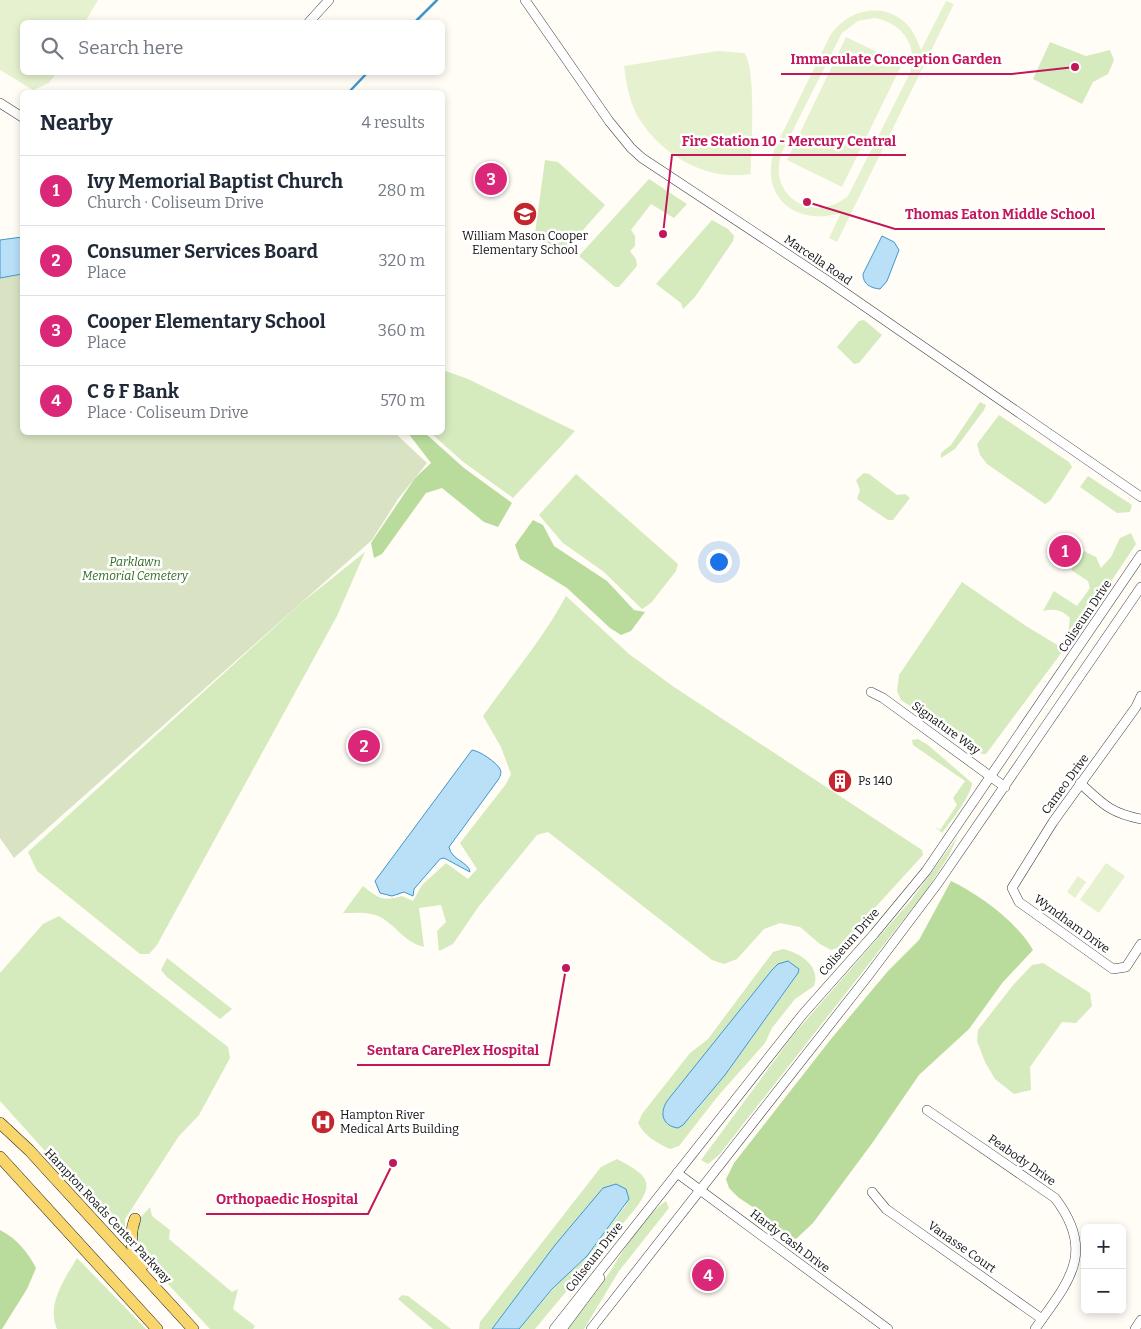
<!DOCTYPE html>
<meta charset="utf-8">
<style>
body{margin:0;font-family:Bitter,serif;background:#f2f2f3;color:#1f2937}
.controls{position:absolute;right:15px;bottom:15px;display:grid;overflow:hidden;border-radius:8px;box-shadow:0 2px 8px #0003}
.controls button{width:45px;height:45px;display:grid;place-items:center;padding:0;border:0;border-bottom:1px solid #e0e1e3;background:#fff;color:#1f2937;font:25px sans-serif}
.you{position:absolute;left:718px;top:561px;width:18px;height:18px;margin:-12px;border:4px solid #fff;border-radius:50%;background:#1a73e8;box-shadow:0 0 0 8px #1a73e833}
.badge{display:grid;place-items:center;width:32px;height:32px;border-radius:50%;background:#db2777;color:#fff;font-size:16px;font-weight:700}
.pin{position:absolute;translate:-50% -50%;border:2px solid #fff;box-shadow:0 1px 5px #0006}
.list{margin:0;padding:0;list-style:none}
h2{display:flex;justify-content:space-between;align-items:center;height:65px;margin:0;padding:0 20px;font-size:21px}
h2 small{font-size:16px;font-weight:400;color:#747a83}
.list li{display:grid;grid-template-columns:32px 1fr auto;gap:15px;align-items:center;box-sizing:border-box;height:70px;padding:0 20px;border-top:1px solid #e0e1e3}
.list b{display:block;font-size:19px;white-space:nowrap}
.list p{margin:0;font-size:16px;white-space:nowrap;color:#747a83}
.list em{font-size:16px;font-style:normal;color:#747a83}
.icon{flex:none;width:28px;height:28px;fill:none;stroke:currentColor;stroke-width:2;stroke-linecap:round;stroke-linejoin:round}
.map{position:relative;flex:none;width:1141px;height:1329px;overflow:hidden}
.search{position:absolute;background:#fff;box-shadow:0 2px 8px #0003;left:20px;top:20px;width:425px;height:55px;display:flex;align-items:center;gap:12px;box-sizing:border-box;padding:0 18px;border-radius:8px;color:#747a83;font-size:19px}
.panel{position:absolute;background:#fff;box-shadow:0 2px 8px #0003;left:20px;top:90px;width:425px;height:345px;border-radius:8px}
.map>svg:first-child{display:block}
.green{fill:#d5ebbd;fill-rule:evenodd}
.forest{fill:#b9dc9c}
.cemetery{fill:#d9e3c4}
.pitch{fill:#e6f2cf;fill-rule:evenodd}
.water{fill:#b9e0f7;stroke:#3f96cf}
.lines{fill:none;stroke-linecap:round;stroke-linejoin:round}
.stream{stroke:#3f96cf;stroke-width:2.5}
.minor-casing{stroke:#444;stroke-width:10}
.major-casing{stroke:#222;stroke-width:12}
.minor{stroke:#fff;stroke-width:9}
.major{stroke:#f9d66b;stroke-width:11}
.labels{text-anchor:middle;stroke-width:5;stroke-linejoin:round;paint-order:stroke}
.poi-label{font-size:12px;fill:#111;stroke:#fff;text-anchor:start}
.street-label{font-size:12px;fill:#111;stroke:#fff}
.park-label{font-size:12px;font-style:italic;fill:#2f6b1f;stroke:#fff}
.leader{fill:none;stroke:#c2185b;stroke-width:2}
.callout-dot{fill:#c2185b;stroke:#fff;stroke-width:2}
.callout-label{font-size:14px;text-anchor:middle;font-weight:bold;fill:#c2185b;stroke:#fff;stroke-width:5;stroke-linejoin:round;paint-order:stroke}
</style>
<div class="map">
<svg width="1141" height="1329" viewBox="0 0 1141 1329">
<rect width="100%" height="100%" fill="#fffdf5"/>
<g class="green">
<polygon points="1050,42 1086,56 1110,50 1114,60 1108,74 1093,82 1082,104 1033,79"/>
<polygon points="545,160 558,162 605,205 562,254 535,233"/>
<polygon points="649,179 687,204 674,218 651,204 631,230 635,236 635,246 630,251 636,259 637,266 619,287 615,287 579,256"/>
<polygon points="712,220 728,229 734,236 733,241 695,297 683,309 681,303 656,284"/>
<polygon points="864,320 882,335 859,363 854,364 837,347 859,321"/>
<polygon points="443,370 468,379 575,431 513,498 462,461 431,433 442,432"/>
<polygon points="980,402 986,405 984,410 955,449 941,458 941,453 951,445"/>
<polygon points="999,415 1069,462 1072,467 1050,501 1045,504 987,464 980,455 977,444"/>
<polygon points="864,473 869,474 897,495 905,494 910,498 893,520 888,520 857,499 860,490 856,480"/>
<polygon points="576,474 678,564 676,571 651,603 642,609 604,572 563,543 539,515"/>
<polygon points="1088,476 1132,505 1130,512 1117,513 1080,487"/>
<path d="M1131,533L1136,544L1076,634L1071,637L1068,634L1070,618C1062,610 1055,608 1043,611L1054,591L1077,606L1090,588L1088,581L1071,570L1084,551L1096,557L1101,568L1111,557L1120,538Z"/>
<polygon points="365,552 337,616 157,945 149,954 140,954 37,871 28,852 300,604"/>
<polygon points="962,582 1026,626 1059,646 1062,652 986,754 982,754 901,700 897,691 899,675"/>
<path d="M566,596L629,654L674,687L922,850L923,855L872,911L844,946L831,950L820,944L800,927L780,923L764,929L737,959L724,964L712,960L548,832L537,835L479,906L453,944L439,951L437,931L446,922L441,905L419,908L424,947C406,943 397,927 382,918C370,911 356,913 343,913L363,886C378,898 383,902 402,896L413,901L422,885L446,863L468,879L477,869L460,843L506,784L511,774L501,747L483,716C511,676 543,639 566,596Z"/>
<path d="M918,739L928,745L972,783C972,794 950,823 942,833L934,826L940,830L957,805L953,798L965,781L913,745L912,740Z"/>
<polygon points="958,836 948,857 926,891 719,1155 708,1164 701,1160 794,1034 912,899"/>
<polygon points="59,916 228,1047 230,1058 199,1115 179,1136 125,1219 125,1235 119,1233 0,1101 0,973 43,924"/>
<path d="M783,949C801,953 821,967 814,986L795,999L772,1028L765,1043L718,1096L679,1146L670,1149C657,1143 644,1136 638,1123L642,1114L690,1053L708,1039L773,952ZM772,970L795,978L725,1075L689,1119L667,1101Z"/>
<polygon points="167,958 232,1009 220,1019 167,977 161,970"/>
<polygon points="1043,963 1090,993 1092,1006 1076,1023 1062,1022 1030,1067 1031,1090 1014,1094 995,1079 985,1062 977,1041 978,1030 1014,984 1032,965"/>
<path d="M617,1159C645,1174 657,1181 635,1209L535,1329H519L559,1282L585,1259L627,1204L603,1188L555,1245L492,1329H479L480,1322L601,1167Z"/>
<path d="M666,1201L669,1208L619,1271L584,1329H567C581,1312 595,1295 607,1276C624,1251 640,1219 666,1201Z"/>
<polygon points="150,1207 152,1216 170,1230 169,1239 232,1292 238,1289 233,1309 255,1326 253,1329 210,1329 140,1254 137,1235 141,1217"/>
<path d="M77,1258L146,1329H57C46,1304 65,1279 77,1258Z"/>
<polygon points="402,1295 408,1296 451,1329 433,1329 398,1299"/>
</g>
<g class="forest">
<polygon points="408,433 425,433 464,468 512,503 498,527 484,522 442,488 426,493 382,554 374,558 371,543 415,478 431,463"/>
<polygon points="533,520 543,525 554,546 607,581 634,610 645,612 631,631 621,635 610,628 567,588 520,559 515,545"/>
<path d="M951,881C979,894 1018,923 1033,950L1003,982L969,1029L919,1075L873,1142L813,1223L796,1239L786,1234L762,1213L739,1198L729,1188L726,1179L734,1163L831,1039L888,971L919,940Z"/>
<path d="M0,1230C17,1239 27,1251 36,1268L27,1289L2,1329H0Z"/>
</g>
<polygon class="cemetery" points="22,274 22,432 395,433 427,463 398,499 372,540 14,858 0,838 0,278"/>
<g class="pitch">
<polygon points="0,0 98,0 85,22 22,22 22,72 56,73 49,83 33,90 0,70"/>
<path d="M946,1L954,4L837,242L829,238L841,213C795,227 758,196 775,148L830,36C848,7 889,0 911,29C916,36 918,43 921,50ZM875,18C902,23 919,46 910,73L848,196C813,225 766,196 782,152L842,33L858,21Z"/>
<polygon points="846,37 902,64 842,187 787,160"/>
<path d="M717,51L744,53C757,66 751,151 751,174C706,182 659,154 637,115C629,100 626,82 624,66Z"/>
<polygon points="1106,863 1125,876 1099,913 1080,900"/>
<polygon points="1078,876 1086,882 1075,898 1067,892"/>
</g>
<g class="water">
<path d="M882,236L894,242L899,250L887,281L880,289C870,288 863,284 863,274Z"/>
<polygon points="22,237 22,274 0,278 0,240"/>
<path d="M472,750C480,751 496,762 500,769C502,773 500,777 498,780L449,847C451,860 469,862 470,872L444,858L440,859L414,889L413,896L404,892L392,896L380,893L375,881Z"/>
<path d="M788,961L799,969L798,973L725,1075L683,1125L678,1128C663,1126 659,1114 667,1101L772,970L778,964Z"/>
<polygon points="616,1184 626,1189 629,1199 587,1256 552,1289 519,1329 492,1329 555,1245 603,1188"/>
</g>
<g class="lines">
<g class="stream">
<polyline points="415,22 437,0"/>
<polyline points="349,92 368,72"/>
</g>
<g class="minor-casing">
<g id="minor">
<polyline points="525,0 609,121 631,148 642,158 828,281 1141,497"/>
<polyline points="309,22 329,0"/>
<polyline points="0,103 22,117"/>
<polyline points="871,692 883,698 1005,787"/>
<polyline points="1141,696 1136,707 1053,822 1012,888 1019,902 1113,969 1126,967 1141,944"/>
<path d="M1080,783C1103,804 1110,813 1141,819"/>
<path d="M927,1110L1055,1198C1097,1253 1068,1282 1035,1329"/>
<polyline points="677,1173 888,1329"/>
<polyline points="872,1192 886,1209 1042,1319"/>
<polyline points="554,1329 803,1014 874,934 926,871 1141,555"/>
<polyline points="562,1329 600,1278"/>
<polyline points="591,1329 868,976 938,883 1141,587"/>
<polyline points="1135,1329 1141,1320"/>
</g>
</g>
<g class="major-casing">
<g id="major">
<polyline points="0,1123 29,1150 193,1329"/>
<polyline points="0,1157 157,1329"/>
<path d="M135,1219C129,1236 130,1252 143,1265"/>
</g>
</g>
<use href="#minor" class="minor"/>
<use href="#major" class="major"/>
</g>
<defs>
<g id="school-disc" transform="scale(1.25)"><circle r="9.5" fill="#c4262e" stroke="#fff"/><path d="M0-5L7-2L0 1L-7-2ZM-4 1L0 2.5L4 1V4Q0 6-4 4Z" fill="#fff"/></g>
<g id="building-disc" transform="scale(1.25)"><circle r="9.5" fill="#c4262e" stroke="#fff"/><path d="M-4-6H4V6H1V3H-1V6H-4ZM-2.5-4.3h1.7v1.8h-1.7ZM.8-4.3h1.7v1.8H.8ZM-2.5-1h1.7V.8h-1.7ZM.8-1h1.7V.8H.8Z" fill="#fff"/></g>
<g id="hospital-disc" transform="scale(1.25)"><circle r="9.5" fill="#c4262e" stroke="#fff"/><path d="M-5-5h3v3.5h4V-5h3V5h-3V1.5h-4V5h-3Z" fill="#fff"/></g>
</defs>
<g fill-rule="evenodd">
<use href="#school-disc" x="525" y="214"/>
<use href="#building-disc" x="840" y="781"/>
<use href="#hospital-disc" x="323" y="1122"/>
</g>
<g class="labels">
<g class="poi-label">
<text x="525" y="240" text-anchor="middle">William Mason Cooper<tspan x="525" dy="14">Elementary School</tspan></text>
<text x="858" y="785">Ps 140</text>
<text x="340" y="1119">Hampton River<tspan x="340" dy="14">Medical Arts Building</tspan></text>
</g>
<g class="street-label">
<text transform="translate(818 260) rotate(34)" y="4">Marcella Road</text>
<text transform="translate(1085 616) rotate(-56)" y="4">Coliseum Drive</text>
<text transform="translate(946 728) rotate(36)" y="4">Signature Way</text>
<text transform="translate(1065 784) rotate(-54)" y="4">Cameo Drive</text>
<text transform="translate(1072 924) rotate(36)" y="4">Wyndham Drive</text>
<text transform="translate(849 942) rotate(-49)" y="4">Coliseum Drive</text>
<text transform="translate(1022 1160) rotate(35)" y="4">Peabody Drive</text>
<text transform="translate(108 1216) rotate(47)" y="4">Hampton Roads Center Parkway</text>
<text transform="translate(790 1241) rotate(37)" y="4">Hardy Cash Drive</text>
<text transform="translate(962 1247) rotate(35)" y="4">Vanasse Court</text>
<text transform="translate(594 1257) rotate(-52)" y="4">Coliseum Drive</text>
</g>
<g class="park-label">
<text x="135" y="566">Parklawn<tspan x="135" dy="14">Memorial Cemetery</tspan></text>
</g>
</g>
<path class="leader" d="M1075 67L1012 74H781M663 234L672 155H906M807 202L895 229H1105M566 968L549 1065H357M393 1163L368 1214H206"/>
<g class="callout-dot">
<circle cx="1075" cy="67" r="5"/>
<circle cx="663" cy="234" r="5"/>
<circle cx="807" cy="202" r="5"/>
<circle cx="566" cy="968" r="5"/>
<circle cx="393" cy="1163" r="5"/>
</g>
<g class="callout-label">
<text x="896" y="64">Immaculate Conception Garden</text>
<text x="789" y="146">Fire Station 10 - Mercury Central</text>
<text x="1000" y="219">Thomas Eaton Middle School</text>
<text x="453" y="1055">Sentara CarePlex Hospital</text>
<text x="287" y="1204">Orthopaedic Hospital</text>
</g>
</svg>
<div class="controls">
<button>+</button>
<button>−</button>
</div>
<div class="you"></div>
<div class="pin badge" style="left:1065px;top:551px">1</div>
<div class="pin badge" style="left:364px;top:746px">2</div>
<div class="pin badge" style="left:491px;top:179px">3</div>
<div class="pin badge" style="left:708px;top:1275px">4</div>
<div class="search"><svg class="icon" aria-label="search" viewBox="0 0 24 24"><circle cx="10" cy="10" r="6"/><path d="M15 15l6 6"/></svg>Search here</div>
<section class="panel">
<h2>Nearby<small>4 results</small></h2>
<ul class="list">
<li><span class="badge">1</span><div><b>Ivy Memorial Baptist Church</b><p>Church · Coliseum Drive</p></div><em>280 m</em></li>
<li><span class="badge">2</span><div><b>Consumer Services Board</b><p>Place</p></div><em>320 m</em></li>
<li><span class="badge">3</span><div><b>Cooper Elementary School</b><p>Place</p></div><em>360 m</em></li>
<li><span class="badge">4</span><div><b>C &amp; F Bank</b><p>Place · Coliseum Drive</p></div><em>570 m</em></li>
</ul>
</section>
</div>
